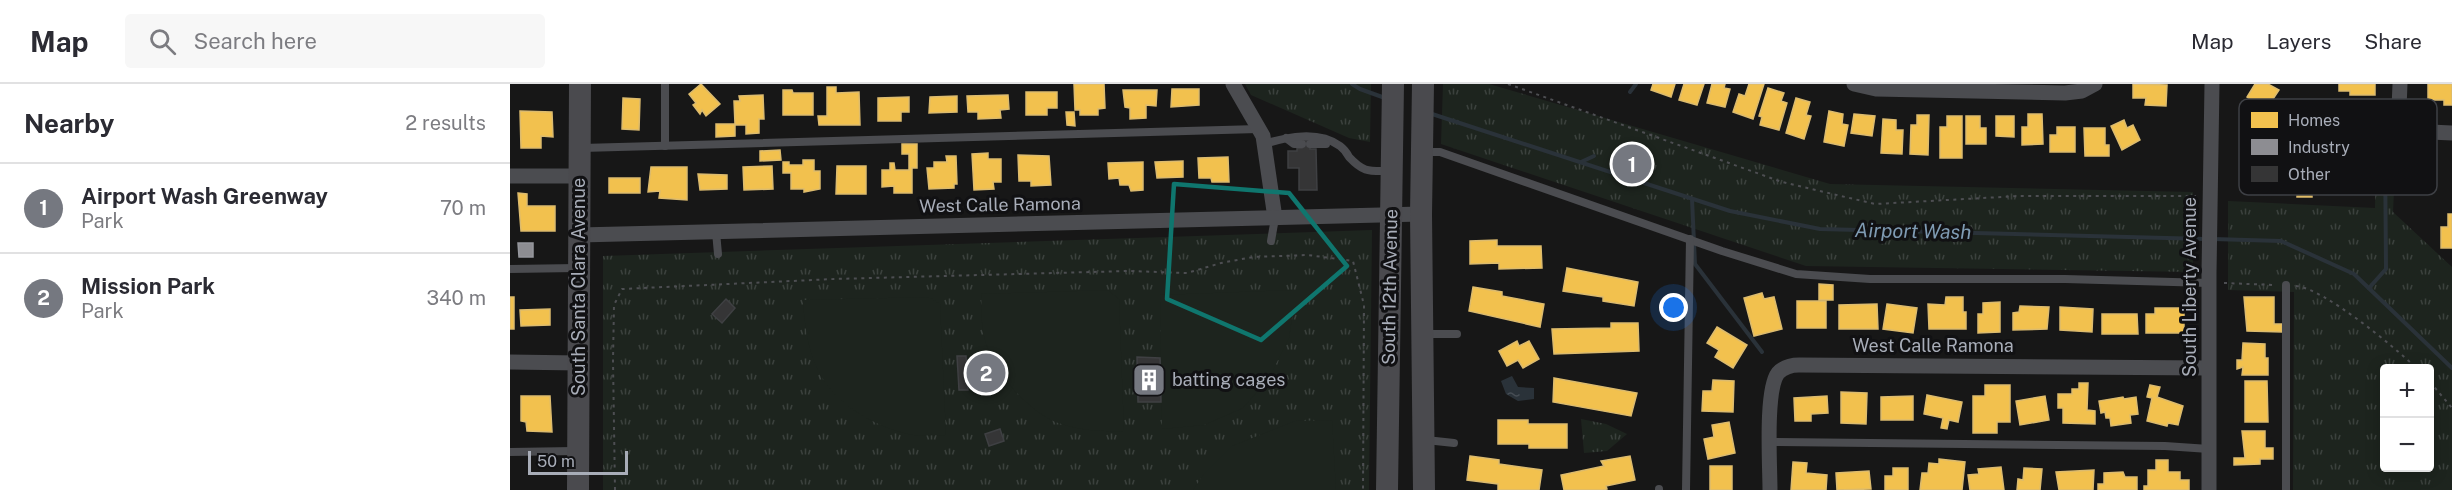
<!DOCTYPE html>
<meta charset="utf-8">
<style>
body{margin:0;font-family:"Public Sans",sans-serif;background:#f7f7f7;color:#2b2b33}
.controls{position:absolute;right:18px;bottom:18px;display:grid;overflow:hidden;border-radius:6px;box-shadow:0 3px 15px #0003}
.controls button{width:54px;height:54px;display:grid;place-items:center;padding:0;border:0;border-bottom:2px solid #e1e1e2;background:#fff;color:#2b2b33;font:30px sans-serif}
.scale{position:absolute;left:18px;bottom:15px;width:100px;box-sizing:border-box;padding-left:6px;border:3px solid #a8adb8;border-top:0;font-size:16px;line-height:21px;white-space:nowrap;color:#a8adb8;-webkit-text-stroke:4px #111113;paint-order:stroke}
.you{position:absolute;left:1164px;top:224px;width:21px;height:21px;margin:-15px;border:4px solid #fff;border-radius:50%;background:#1a73e8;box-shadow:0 0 0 9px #1a73e833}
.badge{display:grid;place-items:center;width:39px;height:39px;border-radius:50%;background:#757880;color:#fff;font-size:20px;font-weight:700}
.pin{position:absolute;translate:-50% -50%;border:3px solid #fff;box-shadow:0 2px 6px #0006}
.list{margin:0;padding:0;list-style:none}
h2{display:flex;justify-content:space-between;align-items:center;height:78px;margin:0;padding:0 24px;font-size:26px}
h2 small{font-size:20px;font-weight:400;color:#7c7c81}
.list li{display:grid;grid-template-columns:39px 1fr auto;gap:18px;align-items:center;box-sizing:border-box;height:90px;padding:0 24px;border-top:2px solid #e1e1e2}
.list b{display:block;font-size:22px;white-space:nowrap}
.list p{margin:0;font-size:20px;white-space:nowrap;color:#7c7c81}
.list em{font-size:20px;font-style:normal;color:#7c7c81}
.icon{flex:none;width:33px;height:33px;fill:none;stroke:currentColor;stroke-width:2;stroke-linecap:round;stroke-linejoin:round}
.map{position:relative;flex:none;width:1942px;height:406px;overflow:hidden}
header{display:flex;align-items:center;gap:36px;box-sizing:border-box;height:84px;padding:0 30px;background:#fff;border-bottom:2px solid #e1e1e2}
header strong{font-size:28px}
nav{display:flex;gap:33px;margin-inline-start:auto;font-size:21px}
.search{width:420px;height:54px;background:#f7f7f7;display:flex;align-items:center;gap:15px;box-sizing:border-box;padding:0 21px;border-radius:6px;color:#7c7c81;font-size:22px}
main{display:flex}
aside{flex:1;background:#fff}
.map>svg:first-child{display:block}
.park{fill:url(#park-tufts);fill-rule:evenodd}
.garden{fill:#1d241e}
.water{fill:url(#water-ripples)}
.homes{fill:#f2c14e;stroke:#dcbb6e;stroke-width:1.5}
.industry{fill:#8d8d92;stroke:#95979d;stroke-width:1.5}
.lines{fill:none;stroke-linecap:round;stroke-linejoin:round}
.stream{stroke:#2a3239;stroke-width:4}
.building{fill:#353536;stroke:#3f4043;stroke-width:1.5}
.path{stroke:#4d4e52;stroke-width:2;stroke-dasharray:3 4.5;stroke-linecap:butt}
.lane{stroke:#4b4c50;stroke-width:8}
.street{stroke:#4b4c50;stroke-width:15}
.secondary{stroke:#4a4a4e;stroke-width:22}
.marked{fill:none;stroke:#0f766e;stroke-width:4.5;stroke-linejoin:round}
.labels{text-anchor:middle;stroke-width:6;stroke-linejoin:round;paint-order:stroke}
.street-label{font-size:18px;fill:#a8adb8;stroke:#111113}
.poi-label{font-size:18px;fill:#a8adb8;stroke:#111113;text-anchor:start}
.water-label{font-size:20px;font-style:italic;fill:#7f9bb3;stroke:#111113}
.key{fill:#111113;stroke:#3e4045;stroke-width:1.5}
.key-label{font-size:16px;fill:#a8adb8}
</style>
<header>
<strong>Map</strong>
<div class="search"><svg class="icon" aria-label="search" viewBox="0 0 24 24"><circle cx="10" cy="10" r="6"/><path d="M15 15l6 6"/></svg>Search here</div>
<nav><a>Map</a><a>Layers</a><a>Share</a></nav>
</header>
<main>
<aside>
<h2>Nearby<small>2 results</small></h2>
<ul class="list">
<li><span class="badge">1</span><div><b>Airport Wash Greenway</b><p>Park</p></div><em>70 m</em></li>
<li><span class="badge">2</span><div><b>Mission Park</b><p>Park</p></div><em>340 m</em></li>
</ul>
</aside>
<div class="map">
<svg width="1942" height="406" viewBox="0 0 1942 406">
<defs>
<pattern id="park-tufts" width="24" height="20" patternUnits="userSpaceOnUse" patternTransform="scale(1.5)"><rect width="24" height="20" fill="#1d241e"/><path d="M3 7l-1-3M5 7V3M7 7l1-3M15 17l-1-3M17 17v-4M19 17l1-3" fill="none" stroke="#3b413d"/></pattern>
<pattern id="water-ripples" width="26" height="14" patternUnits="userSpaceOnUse" patternTransform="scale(1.5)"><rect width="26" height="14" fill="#2a3239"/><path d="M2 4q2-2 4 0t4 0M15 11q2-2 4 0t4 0" fill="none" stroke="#464d54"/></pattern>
</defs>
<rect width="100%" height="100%" fill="#171717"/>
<g class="park">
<polygon points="735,0 861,0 860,58 839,54 741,11"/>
<polygon points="933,0 979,0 1320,100 1683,108 1683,188 1296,182 931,60"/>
<path d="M1866,63L1886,64L1883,128L1942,183V406H1783L1784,208L1718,206V117L1865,124ZM1874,284H1920V384H1874Z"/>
<polygon points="862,146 859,406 93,406 93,172"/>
<polygon points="1071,335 1096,340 1117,350 1097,367 1074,369"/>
</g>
<g class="garden">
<path d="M598,206L609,215L614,347C590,348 563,346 541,336C511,320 478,281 473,247C471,235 472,222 471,210Z"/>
<polygon points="783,206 783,227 779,254 759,294 733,324 694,341 652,345 650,211"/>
<path d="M419,213L430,220L436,351C425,351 414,352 403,351C386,348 369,341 355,333C307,306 296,269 293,216Z"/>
<polygon points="822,336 826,406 683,406 694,390 722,362 785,337"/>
</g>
<polygon class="water" points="1002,292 1008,303 1024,304 1024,315 1008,317 996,310 991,297"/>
<g class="homes">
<polygon points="191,0 210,20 196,32 192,26 190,30 183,21 186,19 179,10"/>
<polygon points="564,0 594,0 595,24 588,25 588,31 570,31 570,26 565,26"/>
<polygon points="1143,0 1165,0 1161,13 1141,6"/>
<polygon points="1174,0 1194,0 1187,21 1169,16"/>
<polygon points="1202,0 1215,0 1214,4 1220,5 1215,23 1197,19"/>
<polygon points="1239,0 1254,0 1243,35 1223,28 1229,10 1235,12"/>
<polygon points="1623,0 1657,1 1656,22 1635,21 1636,14 1623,14"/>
<polygon points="1745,0 1758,0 1769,6 1749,36 1734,28 1741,16 1737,13"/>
<polygon points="1829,0 1865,0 1865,11 1840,11 1840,7 1829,7"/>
<polygon points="1918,0 1942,0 1942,21 1934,21 1934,16 1918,16"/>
<polygon points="317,3 326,3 326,9 349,8 350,41 309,41 308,32 317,32"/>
<polygon points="1258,4 1274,9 1271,17 1277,19 1269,46 1250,41 1252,33 1249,32"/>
<polygon points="662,5 689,5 689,21 661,23"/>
<polygon points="273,6 282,6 283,9 303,9 303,31 273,31"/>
<polygon points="613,6 647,6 646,22 636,21 636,34 620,35 620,24 615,23"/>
<polygon points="516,8 547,8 547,24 537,24 537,31 516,31"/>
<polygon points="253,11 254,35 249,35 249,49 236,50 236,41 225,41 225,52 206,53 206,40 225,40 224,17 230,17 229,12"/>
<polygon points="498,11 499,25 490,26 491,34 468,35 468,28 458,28 457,12"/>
<polygon points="447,12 447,28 419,29 420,13"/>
<polygon points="399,13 399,28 391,28 391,37 368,37 368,14"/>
<polygon points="113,14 130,15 129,46 112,45"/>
<polygon points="1286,14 1300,18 1296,31 1301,32 1294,55 1276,49"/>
<polygon points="10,27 42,28 43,53 31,52 31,64 11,64"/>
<polygon points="1319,27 1333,30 1332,40 1338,41 1334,62 1314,58"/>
<polygon points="556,28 564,28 565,42 557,41"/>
<polygon points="1344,30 1365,32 1362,52 1341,49"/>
<polygon points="1518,30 1532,30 1533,60 1512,61 1512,43 1518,43"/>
<polygon points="1407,31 1419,31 1418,71 1400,70 1401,41 1407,41"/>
<polygon points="1437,32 1452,32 1452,74 1430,74 1430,43 1437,43"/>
<polygon points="1456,32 1470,32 1470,44 1476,44 1476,60 1456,60"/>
<polygon points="1486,32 1504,32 1504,53 1486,52"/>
<polygon points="1373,35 1386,36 1386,46 1393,46 1392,70 1371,69"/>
<polygon points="1614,36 1617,44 1623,41 1630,56 1612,66 1601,42"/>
<polygon points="1547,43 1565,43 1565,68 1540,68 1540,51 1547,51"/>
<polygon points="1574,44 1595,44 1595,61 1599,61 1599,72 1575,72"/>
<polygon points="392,60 407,60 407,84 402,84 402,109 384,109 384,102 372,103 372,86 380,86 380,79 384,79 385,86 399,86 399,70 392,70"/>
<polygon points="270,66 271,76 250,77 250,67"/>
<polygon points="478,69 478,75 491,75 491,98 483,98 484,105 464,106 462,70"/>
<polygon points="508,71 539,72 541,101 521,102 521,97 509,97"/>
<polygon points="436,72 446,72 447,100 444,100 444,104 419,105 417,84 424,84 424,78 437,78"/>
<polygon points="718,73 719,98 702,98 701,94 689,94 688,74"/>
<polygon points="293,76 304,76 304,87 310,87 310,105 294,108 294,105 281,105 281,89 273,89 273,78 279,78 279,81 293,81"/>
<polygon points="673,77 673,93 647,94 645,78"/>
<polygon points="633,78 633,106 621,107 619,101 610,101 609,94 599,95 598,79"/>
<polygon points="262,82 263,105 234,106 233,83"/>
<polygon points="327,82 356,82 356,110 326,110"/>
<polygon points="1781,82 1815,82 1815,106 1802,106 1802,113 1787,113 1787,105 1781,105"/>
<polygon points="141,83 177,83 177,116 149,114 150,107 138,108"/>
<polygon points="188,90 217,91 217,105 190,106"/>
<rect x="99" y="94" width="31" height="15"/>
<polygon points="8,109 17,110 17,122 45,122 45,147 11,147"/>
<polygon points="1938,130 1942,130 1942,164 1931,164 1931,143 1938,143"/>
<polygon points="987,156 987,162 1031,162 1032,184 989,185 989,179 960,180 960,157"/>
<polygon points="1057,184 1128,198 1124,222 1093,217 1093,213 1053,207"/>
<polygon points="1309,200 1323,201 1323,216 1309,216"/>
<polygon points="963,203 992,208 992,212 1034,220 1030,243 959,227"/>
<polygon points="1252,209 1254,215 1264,213 1272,245 1244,252 1234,214"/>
<rect x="0" y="213" width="4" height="32"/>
<polygon points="1436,213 1453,213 1453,228 1456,228 1456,245 1419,245 1418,220 1435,221"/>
<polygon points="1734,213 1764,213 1764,240 1772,240 1772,248 1737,247"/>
<rect x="1287" y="217" width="29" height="27"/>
<polygon points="1490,218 1490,248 1468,249 1468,230 1473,230 1473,219"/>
<polygon points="1367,220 1368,245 1329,245 1329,221"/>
<polygon points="1377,220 1407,224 1403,249 1373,245"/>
<polygon points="1510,222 1539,223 1537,245 1503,246 1503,229 1509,228"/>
<polygon points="1550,223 1583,225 1582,248 1550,246"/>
<polygon points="1645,224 1674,224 1674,249 1636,249 1636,230 1645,230"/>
<polygon points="40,225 40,241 11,242 10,226"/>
<polygon points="1592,230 1627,230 1628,250 1592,250"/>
<polygon points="1101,239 1128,239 1129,267 1044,270 1042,245 1101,244"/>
<polygon points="1207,243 1237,261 1223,284 1205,273 1209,266 1197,259"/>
<polygon points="1007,257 1009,262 1019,257 1029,275 1013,284 1008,276 997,282 989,267"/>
<polygon points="1733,259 1755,260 1755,274 1758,274 1758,291 1732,291 1733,283 1727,285 1727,276 1732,276"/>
<polygon points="1044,294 1127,309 1121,332 1043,318"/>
<polygon points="1203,296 1224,297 1223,328 1192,327 1193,307 1202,307"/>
<polygon points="1735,297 1757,297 1758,338 1735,338"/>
<polygon points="1569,299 1578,299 1577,326 1585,327 1585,340 1553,339 1553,324 1548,324 1548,310 1562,310 1562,305 1569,305"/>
<polygon points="1475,301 1500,301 1500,338 1487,338 1487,349 1463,349 1463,312 1475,312"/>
<polygon points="1640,301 1650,303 1647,313 1673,322 1668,341 1658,339 1657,342 1637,337 1642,314 1637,313"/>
<polygon points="1331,308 1357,309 1356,340 1331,339"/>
<polygon points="1417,311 1452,318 1448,338 1439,336 1437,345 1431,344 1433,334 1414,330"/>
<polygon points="11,312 40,312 42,348 17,347 16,338 11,337"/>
<polygon points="1317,312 1318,329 1301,330 1301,337 1285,337 1284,314"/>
<polygon points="1403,312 1403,336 1371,336 1371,313"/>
<polygon points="1535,312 1539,336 1510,341 1506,317"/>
<polygon points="1613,313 1614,315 1626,313 1628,330 1620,331 1621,339 1601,342 1600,334 1596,334 1595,328 1591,329 1589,317"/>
<polygon points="988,336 1018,336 1018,340 1057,340 1057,364 1019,364 1019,360 988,360"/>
<polygon points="1219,338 1225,369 1198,375 1194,355 1204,353 1202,341"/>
<polygon points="1732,347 1755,347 1755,364 1763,364 1763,375 1750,375 1750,380 1724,381 1724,374 1735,374"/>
<polygon points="960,372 989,376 989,380 1032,386 1029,406 988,406 988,400 957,396"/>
<polygon points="1120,372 1125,396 1096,402 1097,405 1093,406 1054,406 1051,391 1094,382 1091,377"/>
<polygon points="1429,375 1455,378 1452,406 1410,406 1412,389 1418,389 1419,379 1429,380"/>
<polygon points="1646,376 1658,376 1658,388 1670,388 1670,396 1679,396 1679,406 1634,406 1634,402 1638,402 1638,386 1646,386"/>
<polygon points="1283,378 1297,379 1296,389 1317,391 1316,406 1281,406"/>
<rect x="1200" y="382" width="22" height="24"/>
<polygon points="1491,383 1494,406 1460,406 1458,391 1469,390 1468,385"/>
<polygon points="1383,384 1398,384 1398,406 1375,406 1375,392 1383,392"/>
<polygon points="1514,384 1532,385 1530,406 1507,406 1508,395 1513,396"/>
<polygon points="1584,386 1583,406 1549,406 1546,388"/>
<polygon points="1359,387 1361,405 1327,406 1326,389"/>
<polygon points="1613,388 1615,393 1627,393 1627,406 1588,406 1588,400 1594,400 1594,389"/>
</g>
<polygon class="industry" points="8,159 23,159 23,173 9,173"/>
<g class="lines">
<g class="stream">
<polyline points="842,0 850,5 875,14"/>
<polyline points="1120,8 1126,0"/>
<polyline points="919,29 1220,127 1310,145 1695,155"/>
<polyline points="1071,78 1084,72"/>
<polyline points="1182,115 1185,180 1252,268"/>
<polyline points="1703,155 1771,157 1844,190 1942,284"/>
<polyline points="1859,204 1876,185 1875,64"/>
</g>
</g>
<g class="building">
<polygon points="791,56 800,56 800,65 806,65 807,106 789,106 789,84 778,84 778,67 787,67 787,64 792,64"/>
<polygon points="216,215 225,224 212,239 202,230"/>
<polygon points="447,272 456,272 458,306 449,306"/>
<polygon points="627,273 650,274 651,318 628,318"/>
<polygon points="490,345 494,357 479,362 475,350"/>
</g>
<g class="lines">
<g class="path">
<polyline points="998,0 1272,98 1365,120 1509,112 1686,112"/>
<polyline points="1714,199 1765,201"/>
<path d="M1786,202C1813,204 1885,263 1906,284"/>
<polyline points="1920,298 1942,324"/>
<polyline points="105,406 103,277 104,221 112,205 324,195 618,187 677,189 711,179 743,173 798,171 843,177 854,221 853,406"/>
</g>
<g class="lane">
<polyline points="155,0 155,62"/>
<polyline points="776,54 784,60 792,60"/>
<path d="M754,60C777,53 808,46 830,62C834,65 837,69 839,73C854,89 859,87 880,87"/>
<polyline points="800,60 816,60"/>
<polyline points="72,64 748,45"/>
<polyline points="914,68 930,68 1212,167 1286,190 1360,195 1555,195 1699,199"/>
<polyline points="206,148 208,170"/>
<polyline points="761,157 765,134"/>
<polyline points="0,185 67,184"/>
<polyline points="913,250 947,250"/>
<polyline points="916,356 944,359"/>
<polyline points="1260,358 1655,362 1699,365"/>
<polyline points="0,368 64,367"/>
<polyline points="1149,406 1149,405"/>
<polyline points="1176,406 1180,155"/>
<polyline points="1776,406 1776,201"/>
</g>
<g class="street">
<polyline points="723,0 753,52 765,134"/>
<polyline points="1344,0 1366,5 1555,9 1572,7 1585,0"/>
<polyline points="1812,43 1942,49"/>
<polyline points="1888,48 1890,0"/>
<polyline points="0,92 70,92"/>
<polyline points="69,151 911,130"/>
<polyline points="0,278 69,279"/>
<path d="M1260,406C1260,382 1255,306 1268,289C1274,283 1281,281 1289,281L1698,284"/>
<polyline points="1699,406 1699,189 1702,0"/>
</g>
<g class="secondary">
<polyline points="913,0 911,130 914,406"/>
<polyline points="68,406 70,0"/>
<polyline points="877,406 883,0"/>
</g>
</g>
<path class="marked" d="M664,100L779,109L837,182L751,256L657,215Z"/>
<defs>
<g id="building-square" transform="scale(1.725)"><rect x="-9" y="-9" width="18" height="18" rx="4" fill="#757880" stroke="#111113"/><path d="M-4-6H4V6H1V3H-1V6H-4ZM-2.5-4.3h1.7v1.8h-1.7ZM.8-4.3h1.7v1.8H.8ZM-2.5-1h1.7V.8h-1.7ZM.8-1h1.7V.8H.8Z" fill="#fff"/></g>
</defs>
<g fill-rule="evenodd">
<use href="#building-square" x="639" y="296"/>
</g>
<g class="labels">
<g class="street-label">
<text transform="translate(490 121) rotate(-1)" y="6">West Calle Ramona</text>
<text transform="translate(69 203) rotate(-90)" y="6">South Santa Clara Avenue</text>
<text transform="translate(880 203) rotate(-89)" y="6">South 12th Avenue</text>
<text transform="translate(1680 203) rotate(-90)" y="6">South Liberty Avenue</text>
<text x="1423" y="268">West Calle Ramona</text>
</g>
<g class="poi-label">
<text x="662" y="302">batting cages</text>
</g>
<g class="water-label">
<text transform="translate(1403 147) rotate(1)" y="7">Airport Wash</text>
</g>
</g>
<rect x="1729" y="15" width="198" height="96" rx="9" class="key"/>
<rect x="1741" y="28" width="27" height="16" fill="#f2c14e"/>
<rect x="1741" y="55" width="27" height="16" fill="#8d8d92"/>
<rect x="1741" y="82" width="27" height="16" fill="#353536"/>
<g class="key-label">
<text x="1778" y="42">Homes</text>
<text x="1778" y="69">Industry</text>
<text x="1778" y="96">Other</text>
</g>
</svg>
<div class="controls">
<button>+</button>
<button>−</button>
</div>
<div class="scale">50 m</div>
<div class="you"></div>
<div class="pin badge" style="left:1122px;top:80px">1</div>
<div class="pin badge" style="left:476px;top:289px">2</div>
</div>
</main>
